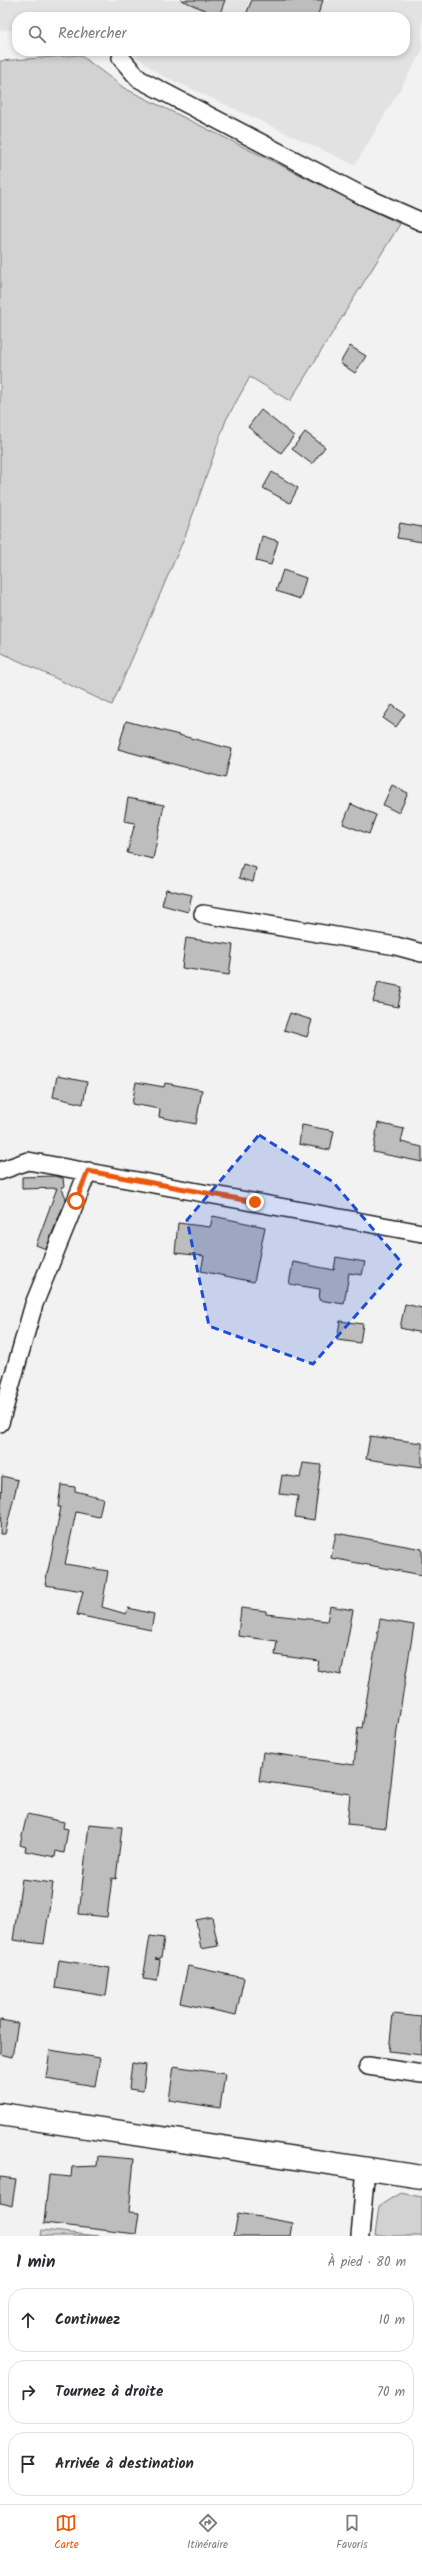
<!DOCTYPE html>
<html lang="fr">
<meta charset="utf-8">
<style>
body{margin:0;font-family:Kalam,sans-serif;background:#f2f2f3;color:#2b2b33}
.stop{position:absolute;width:12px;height:12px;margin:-9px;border:3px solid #ea580c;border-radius:50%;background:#fff}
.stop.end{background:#ea580c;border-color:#fff;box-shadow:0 1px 4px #0008}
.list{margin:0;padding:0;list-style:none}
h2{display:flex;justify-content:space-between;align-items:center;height:52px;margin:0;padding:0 16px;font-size:17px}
h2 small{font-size:13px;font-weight:400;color:#7c7c81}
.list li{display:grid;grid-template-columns:26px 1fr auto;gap:12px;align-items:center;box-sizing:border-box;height:64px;margin:0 8px 8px;padding:0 8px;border:1px solid #e1e1e2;border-radius:16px}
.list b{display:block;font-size:15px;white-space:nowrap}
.list em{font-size:13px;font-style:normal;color:#7c7c81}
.icon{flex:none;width:22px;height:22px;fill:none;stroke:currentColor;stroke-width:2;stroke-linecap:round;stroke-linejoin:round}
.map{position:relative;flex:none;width:422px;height:2236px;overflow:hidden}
.search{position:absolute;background:#fff;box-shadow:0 2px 6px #0003;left:12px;right:12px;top:12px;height:44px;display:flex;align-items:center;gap:10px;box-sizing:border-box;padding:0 14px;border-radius:16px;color:#7c7c81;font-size:15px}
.sheet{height:268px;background:#fff}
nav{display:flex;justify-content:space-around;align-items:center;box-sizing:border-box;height:56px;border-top:1px solid #e1e1e2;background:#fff;font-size:11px;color:#7c7c81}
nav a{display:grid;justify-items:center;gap:2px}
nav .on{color:#ea580c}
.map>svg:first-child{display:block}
.built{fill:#e2e2e2}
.green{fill:#d2d2d2;stroke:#777}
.building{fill:#bdbdbd;stroke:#1c1c1c}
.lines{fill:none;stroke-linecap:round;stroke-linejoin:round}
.street-casing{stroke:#1c1c1c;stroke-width:20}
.secondary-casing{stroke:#1c1c1c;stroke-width:25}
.street{stroke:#fff;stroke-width:17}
.secondary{stroke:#fff;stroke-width:22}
.route{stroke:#ea580c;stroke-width:5}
.marked{fill:#1d4ed8;fill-opacity:0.2;stroke:#1d4ed8;stroke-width:3;stroke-dasharray:8 5;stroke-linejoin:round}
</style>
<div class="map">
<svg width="422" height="2236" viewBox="0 0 422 2236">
<rect width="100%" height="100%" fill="#f2f2f2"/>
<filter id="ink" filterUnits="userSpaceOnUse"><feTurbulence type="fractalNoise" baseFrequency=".025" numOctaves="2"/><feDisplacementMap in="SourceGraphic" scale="8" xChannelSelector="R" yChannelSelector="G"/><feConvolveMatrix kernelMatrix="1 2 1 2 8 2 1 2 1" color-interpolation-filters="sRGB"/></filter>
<g filter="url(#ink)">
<polygon class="built" points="0,0 422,0 422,52 355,165 159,74 130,51 405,51 405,17 17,17 17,30 0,30"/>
<g class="green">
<polygon points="80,55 124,88 400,224 290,401 250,377 226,420 186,534 112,705 0,652 0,61"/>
<polygon points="400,2193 422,2197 422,2236 375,2236 379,2206"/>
<polygon points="42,2230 99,2236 41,2236"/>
</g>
<g class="building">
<polygon points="181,0 225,0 219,16"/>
<polygon points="252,0 323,0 317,17 245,17"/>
<polygon points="350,346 366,356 355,373 340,363"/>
<polygon points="261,410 294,436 281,453 248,427"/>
<polygon points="305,432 325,447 312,464 292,449"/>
<polygon points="272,472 298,488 290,503 263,488"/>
<polygon points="400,523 422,527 422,542 397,538"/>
<polygon points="262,536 278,541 271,565 256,561"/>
<polygon points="283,570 306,578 300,599 276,591"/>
<polygon points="392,705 405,714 396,727 383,718"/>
<polygon points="126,721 232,749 225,778 118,749"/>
<polygon points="392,785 408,793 399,813 383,805"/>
<polygon points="128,798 164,805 153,859 127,853 135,823 124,821"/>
<polygon points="351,804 376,815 369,834 343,824"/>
<polygon points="243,864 256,868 253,882 239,878"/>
<polygon points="166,889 192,895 188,912 162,905"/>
<polygon points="186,938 233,945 229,975 182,968"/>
<polygon points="378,982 402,987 398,1007 373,1002"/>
<polygon points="290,1013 312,1020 307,1037 284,1030"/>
<polygon points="57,1076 87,1082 83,1104 53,1097"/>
<polygon points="136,1082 164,1087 165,1083 202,1090 196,1124 159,1117 160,1109 132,1104"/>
<polygon points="378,1123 404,1129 401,1142 422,1147 422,1162 373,1152"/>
<polygon points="302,1125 334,1131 330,1150 299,1144"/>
<polygon points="55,1176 63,1178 64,1187 61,1187 66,1198 46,1249 36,1245 57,1188 22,1189 22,1177"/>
<polygon points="213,1216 265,1227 254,1282 201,1271 204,1256 175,1253 178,1223 210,1227"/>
<polygon points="336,1257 365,1262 362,1275 349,1273 344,1304 319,1300 320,1289 289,1284 293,1262 334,1270"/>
<polygon points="405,1304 422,1308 422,1333 400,1328"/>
<polygon points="340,1321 363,1324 360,1343 337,1340"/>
<polygon points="370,1436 422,1443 422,1467 366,1459"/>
<polygon points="303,1463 321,1465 314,1520 295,1517 298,1496 279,1494 282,1475 300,1478"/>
<polygon points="2,1476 18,1480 5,1534 0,1534"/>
<polygon points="61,1485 75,1487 75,1491 103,1498 99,1517 76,1512 65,1564 108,1571 102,1607 126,1614 128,1608 154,1614 151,1630 77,1615 83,1591 45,1585 61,1507 58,1507"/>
<polygon points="336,1533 422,1549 422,1575 331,1558"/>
<polygon points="330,1606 353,1610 341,1675 317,1670 319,1661 275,1655 277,1641 238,1636 241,1608 266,1611 266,1614 327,1621"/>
<polygon points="380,1619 414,1625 397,1730 386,1828 347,1824 350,1794 259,1781 263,1752 354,1765 358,1727 362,1728"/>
<polygon points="27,1814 64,1822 63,1828 68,1829 64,1853 56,1851 55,1857 25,1851 26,1847 20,1845"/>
<polygon points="89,1824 122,1827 116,1879 112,1878 107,1917 79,1914"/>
<polygon points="22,1879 53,1883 44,1944 13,1940"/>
<polygon points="212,1917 218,1946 201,1949 196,1920"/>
<polygon points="150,1936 164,1938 161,1958 155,1959 160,1960 157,1981 143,1979"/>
<polygon points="59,1960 110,1968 106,1996 55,1988"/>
<polygon points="188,1966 244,1978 236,2015 180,2003"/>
<polygon points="393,2014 422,2017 422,2055 389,2051"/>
<polygon points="0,2020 18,2023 12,2057 0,2054"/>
<polygon points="50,2050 100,2058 95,2086 46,2078"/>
<polygon points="132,2063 146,2065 143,2091 129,2089"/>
<polygon points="174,2066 225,2074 220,2108 169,2100"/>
<polygon points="98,2156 134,2159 129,2212 139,2213 136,2234 44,2223 49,2175 71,2177 72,2167 97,2166"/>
<polygon points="0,2177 16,2179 12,2206 0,2203"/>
<polygon points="238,2213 293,2223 291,2236 234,2236"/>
</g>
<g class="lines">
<g class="street-casing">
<g id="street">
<polyline points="121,58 139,79 361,195 422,222"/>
<polyline points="203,914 396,946 422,953"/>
<polyline points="0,1171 28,1161 422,1233"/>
<polyline points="0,1423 34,1304 88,1171"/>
<polyline points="368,2066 422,2074"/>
<polyline points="360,2236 366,2168"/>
</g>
</g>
<g class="secondary-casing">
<polyline id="secondary" points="0,2114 422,2177"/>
</g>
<use href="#street" class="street"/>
<use href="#secondary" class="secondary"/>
</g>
</g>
<g class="lines" filter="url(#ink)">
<polyline class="route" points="76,1201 88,1171 255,1202"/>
</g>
<path class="marked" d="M259,1135L333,1182L402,1263L313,1364L209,1326L187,1220Z"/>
</svg>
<div class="stop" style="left:76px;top:1201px"></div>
<div class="stop end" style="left:255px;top:1202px"></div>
<div class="search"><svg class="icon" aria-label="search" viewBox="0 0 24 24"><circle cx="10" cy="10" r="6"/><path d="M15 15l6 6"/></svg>Rechercher</div>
</div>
<section class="sheet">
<h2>1 min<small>À pied · 80 m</small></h2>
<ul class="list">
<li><svg class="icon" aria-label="ahead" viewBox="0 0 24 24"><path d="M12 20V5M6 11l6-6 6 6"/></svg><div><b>Continuez</b></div><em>10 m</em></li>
<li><svg class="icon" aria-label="right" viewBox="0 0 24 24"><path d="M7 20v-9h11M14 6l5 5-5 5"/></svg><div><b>Tournez à droite</b></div><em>70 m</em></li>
<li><svg class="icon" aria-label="arrive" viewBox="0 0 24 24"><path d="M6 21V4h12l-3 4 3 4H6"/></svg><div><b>Arrivée à destination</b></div></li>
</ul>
</section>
<nav>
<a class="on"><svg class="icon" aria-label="map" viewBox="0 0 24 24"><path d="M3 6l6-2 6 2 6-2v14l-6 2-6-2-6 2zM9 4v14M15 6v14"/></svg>Carte</a>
<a><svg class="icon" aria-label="directions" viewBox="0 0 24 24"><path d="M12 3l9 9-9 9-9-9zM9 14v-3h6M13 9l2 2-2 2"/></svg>Itinéraire</a>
<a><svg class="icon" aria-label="saved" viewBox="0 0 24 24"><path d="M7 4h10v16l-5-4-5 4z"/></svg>Favoris</a>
</nav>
